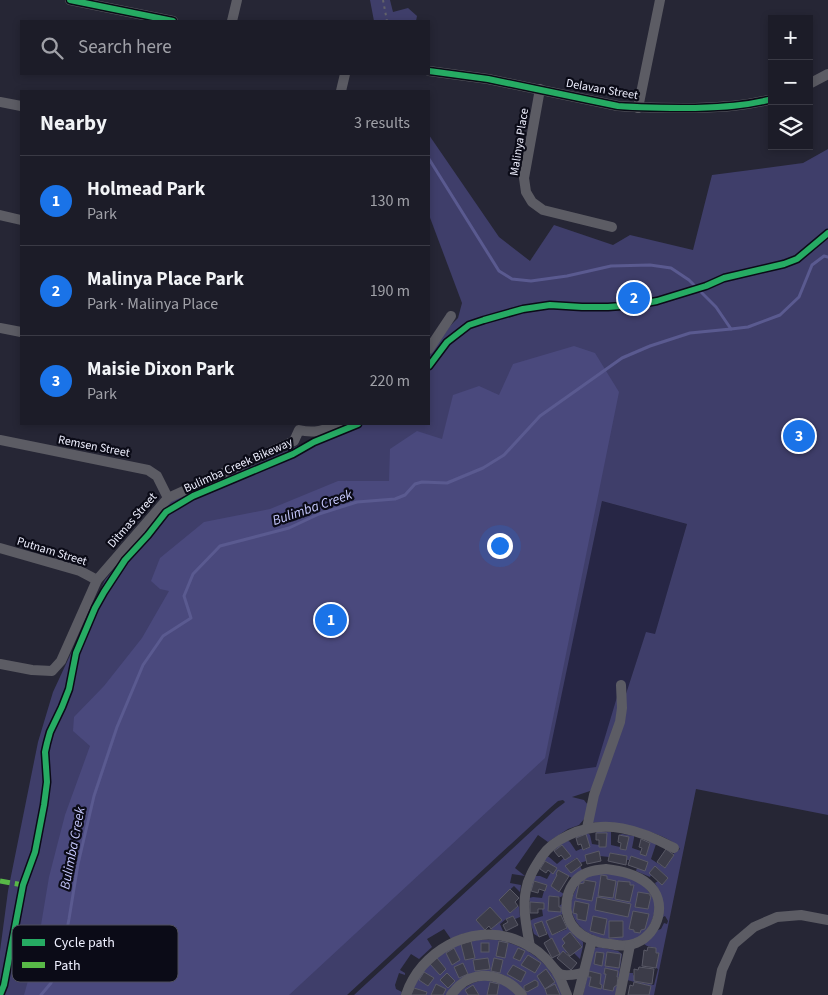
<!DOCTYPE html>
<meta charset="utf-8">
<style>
body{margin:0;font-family:"Source Sans 3",sans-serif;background:#292934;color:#f1f3f6}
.controls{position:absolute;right:15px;top:15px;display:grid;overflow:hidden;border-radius:0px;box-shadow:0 2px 8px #0003}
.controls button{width:45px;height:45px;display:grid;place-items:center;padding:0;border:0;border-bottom:1px solid #3a3a45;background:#1c1c28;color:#f1f3f6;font:25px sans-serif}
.you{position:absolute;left:499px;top:545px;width:18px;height:18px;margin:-12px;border:4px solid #fff;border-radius:50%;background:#1a73e8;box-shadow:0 0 0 8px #1a73e833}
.badge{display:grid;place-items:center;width:32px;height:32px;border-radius:50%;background:#1a73e8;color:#fff;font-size:16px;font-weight:700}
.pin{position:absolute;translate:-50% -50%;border:2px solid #fff;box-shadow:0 1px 5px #0006}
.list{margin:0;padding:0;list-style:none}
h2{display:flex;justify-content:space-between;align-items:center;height:65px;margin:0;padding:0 20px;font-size:21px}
h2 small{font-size:16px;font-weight:400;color:#a0a1a8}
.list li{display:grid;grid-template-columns:32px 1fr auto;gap:15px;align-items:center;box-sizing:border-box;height:90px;padding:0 20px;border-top:1px solid #3a3a45}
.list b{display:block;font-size:19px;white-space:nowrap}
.list p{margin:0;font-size:16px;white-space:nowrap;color:#a0a1a8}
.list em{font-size:16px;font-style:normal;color:#a0a1a8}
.icon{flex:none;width:28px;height:28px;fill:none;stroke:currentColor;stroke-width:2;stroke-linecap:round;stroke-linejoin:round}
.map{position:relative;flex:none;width:828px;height:995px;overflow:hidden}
.search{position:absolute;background:#1c1c28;box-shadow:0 2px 8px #0003;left:20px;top:20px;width:410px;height:55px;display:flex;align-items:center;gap:12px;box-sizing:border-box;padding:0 18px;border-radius:0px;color:#a0a1a8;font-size:19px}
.panel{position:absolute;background:#1c1c28;box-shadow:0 2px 8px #0003;left:20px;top:90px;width:410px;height:335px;border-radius:0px}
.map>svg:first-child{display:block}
.built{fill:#272645}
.green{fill:#3f3e6a;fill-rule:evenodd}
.forest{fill:#4a497d}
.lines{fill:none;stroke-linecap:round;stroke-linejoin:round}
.stream{stroke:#5a5a90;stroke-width:3}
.building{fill:#3c3c49;stroke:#595966}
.path{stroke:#62626a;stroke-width:2;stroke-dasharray:2.5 4;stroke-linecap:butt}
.minor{stroke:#5c5c64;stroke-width:10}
.quiet{stroke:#58b947;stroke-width:5;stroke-dasharray:10 5;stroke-linecap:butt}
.cycleway-casing{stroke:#0b0b17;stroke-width:9}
.cycleway{stroke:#26ab63;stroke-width:6}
.labels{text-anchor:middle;stroke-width:4.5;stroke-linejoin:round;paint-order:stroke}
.street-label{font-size:12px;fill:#eeeffe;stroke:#0b0b17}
.water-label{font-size:14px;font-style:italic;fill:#c6c8fd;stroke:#0b0b17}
.key{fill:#0b0b17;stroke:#4f4f5c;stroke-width:1}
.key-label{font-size:14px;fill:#eeeffe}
</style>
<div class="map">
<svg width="828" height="995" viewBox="0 0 828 995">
<rect width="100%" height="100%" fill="#262635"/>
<polygon class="built" points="602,501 687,524 655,635 646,633 624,700 617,698 596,768 544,774"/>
<g class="green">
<polygon points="370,0 390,0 393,12 408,8 417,16 416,21 374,21"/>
<path d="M429,135L499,237L530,261L554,225L613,245L630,235L693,250L712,175L803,163L828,149V815L696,789L654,995H649L650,986L627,980L629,973H633V975L635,976L634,981L654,985L658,969L656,968L658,954L656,953V948L647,946L644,944L658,930L661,929L664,923L667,924L668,921L665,916L663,917C664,904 661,895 655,883L658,881L662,885L668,878L655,866L649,873L651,875L650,877L636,871L637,868L631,856L629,860H627V856L610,853L609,857L600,856L599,852L585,855L586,861L580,863L576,858L566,865L571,873L580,866L582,870L572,878L558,870L557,875L551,886L564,894L561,897L549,896L560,912L561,907L559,906L562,904L563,914L547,921L552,935L567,929L566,925H568L583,942V946L580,959L574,953L582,946L571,933L565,943L562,946L567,952L566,953L563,951L560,954L552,938L550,939L542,921L534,924L539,937L534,934L530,921L533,919L543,916L542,909H544V903L530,902L529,898L533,897L542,898L544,891H545L547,885L534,881L531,891V888L534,876H540L547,879L551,872L553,874L556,868L545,861L542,865V862L546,856L549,857L557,864L564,858L565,860L570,856L562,845L554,851L560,844L567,840L570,842L576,851L583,848L584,850L590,847L586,835L576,838V836L587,832L590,835L592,844L599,845L606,833H596L598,831L611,832V845L620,847V849L626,850L628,837L619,835L622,834L634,836V838L632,848L641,851L640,854L646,856L650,843V841L656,844L651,859L665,868L674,855L673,854L680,849C670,834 625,824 607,822C602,822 596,822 591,823L593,788L590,791L572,797L584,800L588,805L585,818L579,825L568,829L548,842L538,835L515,868L525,876L512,874L510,883L521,885L520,892L514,886L499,900L510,913L519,906L520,917L515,919L513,916L506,919L500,924L503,931L501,932L493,931L491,929L502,920L490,907L476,920L485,930L462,934L451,939L444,929L427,939L432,947L419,959L411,954L400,970L405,973V975L399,973L395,985L396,989L402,992L401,995H354L537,826L556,809L564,803L565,802L563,800L558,801L550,808L347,995H0V951L8,891L38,742L53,692L105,580L171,501L348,424H429V356L450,326L458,318L462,303L429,215ZM602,501L687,524L655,634L646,632L624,700L617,697L596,767L545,774Z"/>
<path d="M607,873C614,874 634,879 640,882C643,884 646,888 648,891C650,894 653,897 654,900C657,914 650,930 639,937C631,942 622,941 613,940C595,938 577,931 572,912C570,905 571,900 574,893C577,886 581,880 588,877C594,874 601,874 607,873Z"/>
<path d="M478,940C484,940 491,939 497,940C518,943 541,956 552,974C557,980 559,988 563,995H527C519,985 513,979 501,974L451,987L446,995H411C415,978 435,954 451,948C460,944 469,942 478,940Z"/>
<polygon points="599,947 618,951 622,954 616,995 583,995 594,948"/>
<path d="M485,980L504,984L517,995H456C465,987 473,981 485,980Z"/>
</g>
<polygon class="forest" points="574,346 595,353 619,392 545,758 289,995 24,995 33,963 41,925 49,877 58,842 65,815 90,746 73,731 74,717 104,686 142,638 169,591 160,589 151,581 160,558 204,522 270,509 338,481 389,481 390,449 417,431 442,439 453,395 479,386 499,395 513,364"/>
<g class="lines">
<g class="stream">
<polyline points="429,159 499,271 512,279 531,281 567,276 611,266 650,265 671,268 689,280 716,307 731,329"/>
<polyline points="41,995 51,983 61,961 69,919 78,864 94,796 117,727 143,665 163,636 191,618 184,596 193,574 220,546 289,528 319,514 357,502 395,499 405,495 415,484 422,482 447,483 483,468 504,455 540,416 622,358 650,346 690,333 731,329 748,327 780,315 799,297 812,265 824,256 828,257"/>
</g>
</g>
<g class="building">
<polygon points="596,833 607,833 606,847 599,847 599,840 596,840"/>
<polygon points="586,834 590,847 583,850 581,844 578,845 576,838"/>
<polygon points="619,835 629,837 626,850 620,849 621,843 618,842"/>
<polygon points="641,839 650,843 646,856 640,854 642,848 639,847"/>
<polygon points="562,845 571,856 565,860 561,855 559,857 554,851"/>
<polygon points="666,849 674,855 665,868 657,862"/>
<polygon points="599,851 601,861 587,864 585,855"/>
<polygon points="610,853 627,856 626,865 608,861"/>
<polygon points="631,856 648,862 645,871 628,865"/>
<polygon points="577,858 582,865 571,873 565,866"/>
<polygon points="545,861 557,868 553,874 548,870 546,873 540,869"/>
<polygon points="655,866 668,878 662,885 649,873"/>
<polygon points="558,870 569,876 559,892 551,886 557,875 556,874"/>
<polygon points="601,875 607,876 607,879 616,881 613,898 598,896"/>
<polygon points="584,880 596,882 592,901 576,898 579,884 584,883"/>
<polygon points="534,881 547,885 545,891 539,889 538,893 531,891"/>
<polygon points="618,881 630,882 630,885 634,885 630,902 615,899"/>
<polygon points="510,889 519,898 515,902 518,906 510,913 499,900"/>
<polygon points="638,892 650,894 650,896 651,896 648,909 635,907"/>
<polygon points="549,896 559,897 559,907 561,907 561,912 548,911"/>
<polygon points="597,897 631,904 628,917 595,910"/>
<polygon points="575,901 589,904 586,921 577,919 577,914 573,913"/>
<polygon points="530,902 544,903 544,909 538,909 538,913 530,913"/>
<polygon points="490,907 502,920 491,929 489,926 485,930 476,920"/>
<polygon points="633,911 649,914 645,929 641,930 640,933 634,932 634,930 629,929"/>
<polygon points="561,915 567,928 552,935 546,921"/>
<polygon points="513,916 518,925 506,931 503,925 508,922 506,919"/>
<polygon points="593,916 607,919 604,935 590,931"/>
<polygon points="542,921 547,934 539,937 534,924"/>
<polygon points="609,921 623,921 623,937 609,938"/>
<polygon points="570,932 582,947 570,956 562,946 565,943 562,939"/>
<polygon points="552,938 560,954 552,958 544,943"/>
<polygon points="471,941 475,958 465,960 461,944"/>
<polygon points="499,941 508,943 505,958 496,956"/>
<rect x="481" y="943" width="8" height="9"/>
<polygon points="648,947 656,948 656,953 659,953 656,968 642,966 644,950 647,951"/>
<polygon points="454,948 460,960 452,965 446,953"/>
<polygon points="518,948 525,951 520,961 513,958"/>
<polygon points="563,951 577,963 571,970 557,958"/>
<polygon points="596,952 604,953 602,966 594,964"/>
<polygon points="607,952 621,954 619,968 605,966"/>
<polygon points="528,955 541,963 535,973 521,965"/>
<polygon points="437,958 446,969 440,975 430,964"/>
<polygon points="488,958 490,969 475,971 473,960"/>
<polygon points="494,958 503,960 500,973 491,971"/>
<polygon points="463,963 468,974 459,978 454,967"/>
<polygon points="513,965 526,972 521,982 507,974"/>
<polygon points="639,967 654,969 652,984 634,981 634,969 638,970"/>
<polygon points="605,968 618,971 617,977 618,977 617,985 614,987 613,991 603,989 606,974 604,974"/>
<polygon points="546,969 555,982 545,989 537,976"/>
<polygon points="589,971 601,974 600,984 602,985 601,989 589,986 591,977 588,977"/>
<polygon points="424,972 434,978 428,986 419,980"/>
<polygon points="447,973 455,981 448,988 440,980"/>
<polygon points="535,980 538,982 538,986 527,992 524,990 524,986"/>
<polygon points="490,982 499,984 497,995 487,995"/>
<polygon points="634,982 651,986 649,995 628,995 630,985 633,986"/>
<polygon points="436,984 446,989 443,995 431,995"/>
<polygon points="555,984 560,995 547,995 545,989"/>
<polygon points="473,985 479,995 468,995 465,990"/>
<polygon points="414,988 427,992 426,995 411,995"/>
</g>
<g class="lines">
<polyline class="path" points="383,0 387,21"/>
<g class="minor">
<polyline points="70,0 173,21"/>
<polyline points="232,21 237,0"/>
<path d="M429,71L488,79L618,106C644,108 669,108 695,108C722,107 746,106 772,99"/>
<polyline points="809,84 828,74"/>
<polyline points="540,89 524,178 526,192 532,202 543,210 612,227"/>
<polyline points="341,91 345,74"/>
<polyline points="0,102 21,106"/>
<polyline points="638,108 660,0"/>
<polyline points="0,215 21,220"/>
<polyline points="0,328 21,332"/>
<polyline points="429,349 451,316"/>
<polyline points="0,440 148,470 157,476 168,498"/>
<polyline points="0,548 80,571 97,580"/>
<path d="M0,664L32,670L52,671L61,661L97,580L168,498L294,441L299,430C315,434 324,430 338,424"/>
<polyline points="587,828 594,795 620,722 622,708 621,685"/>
<path d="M606,869C621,871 636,874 648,884C668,901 659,934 636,943C627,947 619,946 610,944C597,943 585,939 576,930C560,914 565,884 584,874C591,870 598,870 606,869Z"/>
<path d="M530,947C527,928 522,909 526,890C528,877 535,867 542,856C549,846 558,840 569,835C605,818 640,830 674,848"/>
<polyline points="556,971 560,978 567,995"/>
<path d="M406,995C420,952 470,923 514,939C525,943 536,949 544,957C550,962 554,970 560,974C567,977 576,974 583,973"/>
<path d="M451,995C453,992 456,989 459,986C479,968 507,976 522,995"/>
<polyline points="578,995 592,940"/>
<polyline points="620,995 630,945"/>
<polyline points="717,995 722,970 734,944 754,927 777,917 801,915 828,920"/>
</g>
<polyline class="quiet" points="0,881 23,885"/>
<g class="cycleway-casing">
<g id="cycleway">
<polyline points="70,0 173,21"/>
<path d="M429,71L488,79L618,106C644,108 669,108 695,108C722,107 746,106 772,99"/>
<polyline points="429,366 447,342 469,325 484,320 523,309 550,305 582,307 608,307 635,305 657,301 706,286 724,278 784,264 797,259 828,233"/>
<polyline points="0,995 4,985 23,885 35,852 44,805 47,782 45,752 47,743 50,732 62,707 69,689 76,653 95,608 104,592 125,560 148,535 166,512 193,496 293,454 314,442 358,424"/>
</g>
</g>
<use href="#cycleway" class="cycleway"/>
</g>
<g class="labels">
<g class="street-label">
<text transform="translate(602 89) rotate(10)" y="4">Delavan Street</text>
<text transform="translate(519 142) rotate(-81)" y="4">Malinya Place</text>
<text transform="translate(94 446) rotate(11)" y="4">Remsen Street</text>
<text transform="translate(238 465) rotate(-24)" y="4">Bulimba Creek Bikeway</text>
<text transform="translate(132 520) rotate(-49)" y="4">Ditmas Street</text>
<text transform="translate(52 551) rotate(17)" y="4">Putnam Street</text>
</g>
<g class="water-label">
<text transform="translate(312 507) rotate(-19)" y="5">Bulimba Creek</text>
<text transform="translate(72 848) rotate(-79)" y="5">Bulimba Creek</text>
</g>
</g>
<rect x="12" y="925" width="166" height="57" rx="8" class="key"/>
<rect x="22" y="939" width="23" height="7" fill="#26ab63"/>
<rect x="22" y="962" width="23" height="6" fill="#58b947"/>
<g class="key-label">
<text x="54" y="947">Cycle path</text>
<text x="54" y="970">Path</text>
</g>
</svg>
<div class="controls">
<button>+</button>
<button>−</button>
<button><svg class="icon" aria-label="layers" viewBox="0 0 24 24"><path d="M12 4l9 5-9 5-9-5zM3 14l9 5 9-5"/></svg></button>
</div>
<div class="you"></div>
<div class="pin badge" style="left:331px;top:620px">1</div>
<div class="pin badge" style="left:634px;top:298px">2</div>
<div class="pin badge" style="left:799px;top:436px">3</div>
<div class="search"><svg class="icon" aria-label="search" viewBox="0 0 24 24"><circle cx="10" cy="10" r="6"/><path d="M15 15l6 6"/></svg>Search here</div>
<section class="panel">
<h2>Nearby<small>3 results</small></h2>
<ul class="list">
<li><span class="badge">1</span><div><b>Holmead Park</b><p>Park</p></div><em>130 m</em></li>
<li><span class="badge">2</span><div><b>Malinya Place Park</b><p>Park · Malinya Place</p></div><em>190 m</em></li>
<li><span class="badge">3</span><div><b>Maisie Dixon Park</b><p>Park</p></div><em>220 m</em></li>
</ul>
</section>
</div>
